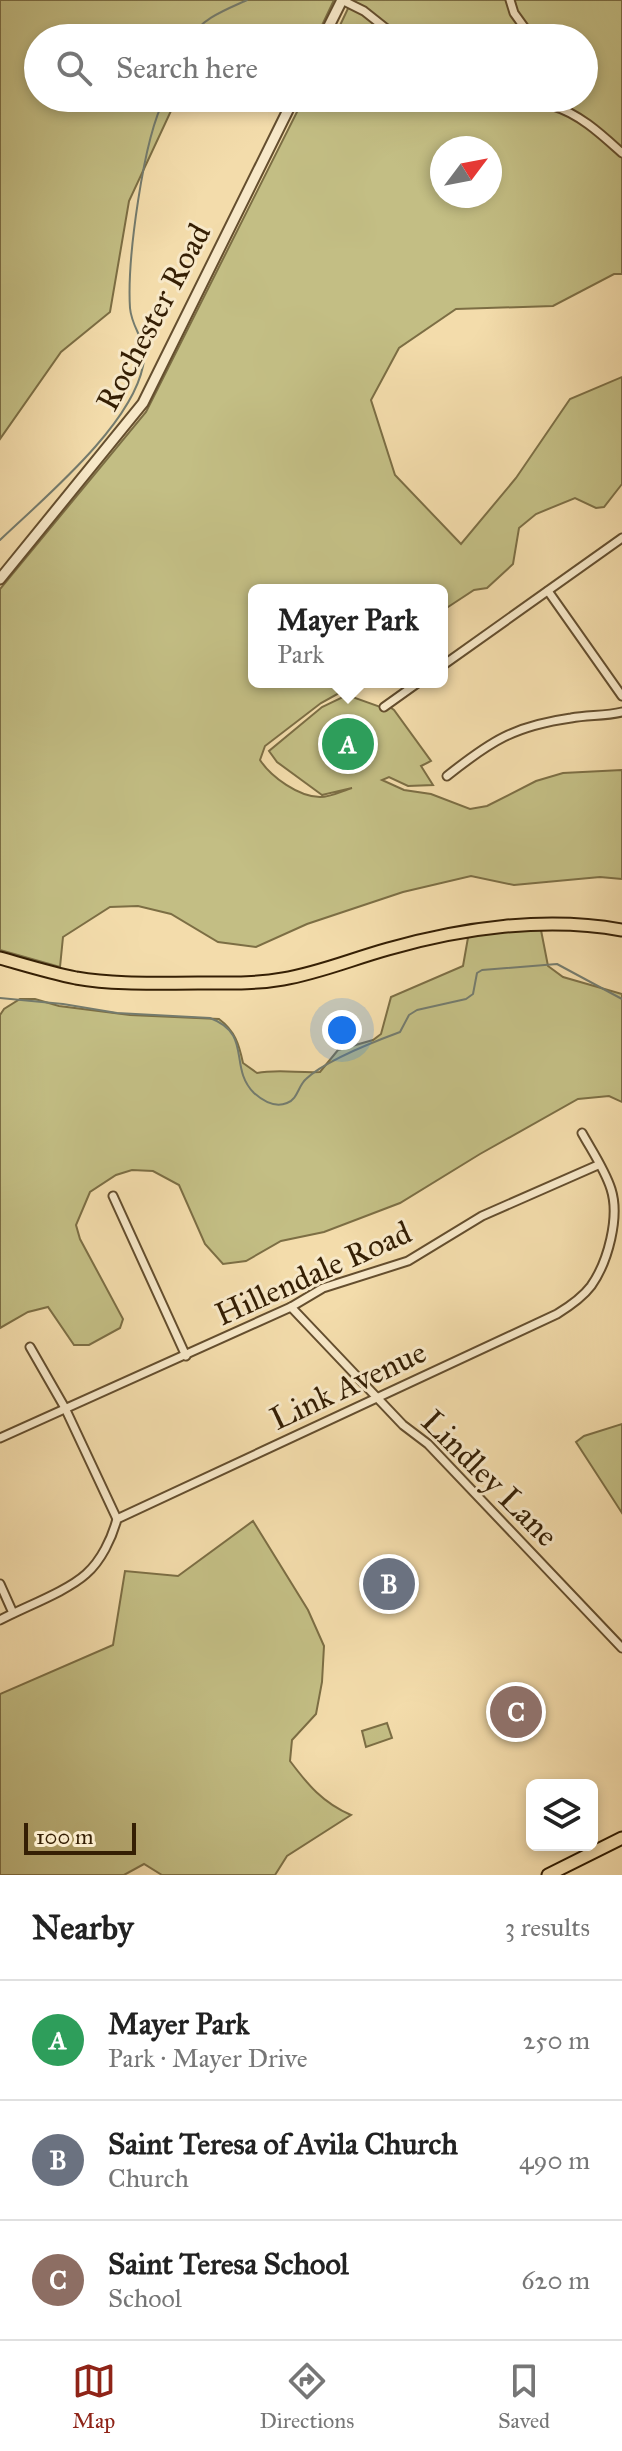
<!DOCTYPE html>
<meta charset="utf-8">
<style>
body{margin:0;font-family:"IM FELL Great Primer",serif;background:#f6f6f6;color:#222}
.controls{position:absolute;right:24px;bottom:24px;display:grid;overflow:hidden;border-radius:12px;box-shadow:0 4px 12px #0003}
.controls button{width:72px;height:72px;display:grid;place-items:center;padding:0;border:0;border-bottom:2px solid #e0e0e0;background:#fff;color:#222;font:40px sans-serif}
.compass{position:absolute;left:430px;top:136px;width:72px;height:72px;border-radius:50%;background:#fff;box-shadow:0 4px 12px #0003;rotate:58deg}
.scale{position:absolute;left:24px;bottom:20px;width:112px;box-sizing:border-box;padding-left:8px;border:4px solid #351f04;border-top:0;font-size:22px;line-height:28px;white-space:nowrap;color:#351f04;-webkit-text-stroke:6px #f7e8c8;paint-order:stroke}
.you{position:absolute;left:342px;top:1030px;width:28px;height:28px;margin:-20px;border:6px solid #fff;border-radius:50%;background:#1a73e8;box-shadow:0 0 0 12px #1a73e833}
.badge{display:grid;place-items:center;width:52px;height:52px;border-radius:50%;background:#8f2418;color:#fff;font-size:26px;font-weight:700}
.pin{position:absolute;translate:-50% -50%;border:4px solid #fff;box-shadow:0 2px 8px #0006}
.popup{position:absolute;left:248px;top:584px;width:200px;height:104px;box-sizing:border-box;display:grid;place-content:center;border-radius:12px;background:#fff;filter:drop-shadow(0 2px 6px #0005);font-size:26px;white-space:nowrap;color:#767676}
.popup b{font-size:30px;color:#222}
.popup::after{content:'';position:absolute;left:50%;top:100%;margin-left:-16px;border:16px solid transparent;border-top-color:#fff}
.list{margin:0;padding:0;list-style:none}
h2{display:flex;justify-content:space-between;align-items:center;height:104px;margin:0;padding:0 32px;font-size:34px}
h2 small{font-size:26px;font-weight:400;color:#767676}
.list li{display:grid;grid-template-columns:52px 1fr auto;gap:24px;align-items:center;box-sizing:border-box;height:120px;padding:0 32px;border-top:2px solid #e0e0e0}
.list b{display:block;font-size:30px;white-space:nowrap}
.list p{margin:0;font-size:26px;white-space:nowrap;color:#767676}
.list em{font-size:26px;font-style:normal;color:#767676}
.icon{flex:none;width:44px;height:44px;fill:none;stroke:currentColor;stroke-width:2;stroke-linecap:round;stroke-linejoin:round}
.map{position:relative;flex:none;width:622px;height:1875px;overflow:hidden}
.search{position:absolute;background:#fff;box-shadow:0 4px 12px #0003;left:24px;right:24px;top:24px;height:88px;display:flex;align-items:center;gap:20px;box-sizing:border-box;padding:0 28px;border-radius:44px;color:#767676;font-size:30px}
.sheet{height:464px;background:#fff}
nav{display:flex;justify-content:space-around;align-items:center;box-sizing:border-box;height:112px;border-top:2px solid #e0e0e0;background:#fff;font-size:22px;color:#767676}
nav a{display:grid;justify-items:center;gap:4px}
nav .on{color:#8f2418}
.map>svg:first-child{display:block}
.green{fill:#c3be84;stroke:#7c6e44;stroke-width:2;fill-rule:evenodd}
.lines{fill:none;stroke-linecap:round;stroke-linejoin:round}
.stream{stroke:#747b6d;stroke-width:2}
.minor-casing{stroke:#644e2e;stroke-width:11}
.tertiary-casing{stroke:#644e2e;stroke-width:13}
.primary-casing{stroke:#351f04;stroke-width:15}
.minor{stroke:#f7e8c8;stroke-width:7}
.tertiary{stroke:#f7e8c8;stroke-width:9}
.primary{stroke:#f3dcab;stroke-width:11}
.labels{text-anchor:middle;stroke-width:6;stroke-linejoin:round;paint-order:stroke}
.street-label{font-size:32px;fill:#351f04;stroke:#f7e8c8}
</style>
<div class="map">
<svg width="622" height="1875" viewBox="0 0 622 1875">
<rect width="100%" height="100%" fill="#f3dcab"/>
<filter id="stains"><feTurbulence type="fractalNoise" baseFrequency=".0025" numOctaves="4"/><feColorMatrix values="0 0 0 0 .2 0 0 0 0 .09 0 0 0 0 .02 0 0 0 .5 -.17"/></filter>
<radialGradient id="worn" r=".72"><stop offset=".6" stop-color="#630" stop-opacity="0"/><stop offset="1" stop-color="#630" stop-opacity=".3"/></radialGradient>
<g class="green">
<polygon points="0,0 334,0 316,38 250,38 228,29 221,38 38,38 38,98 177,98 129,201 110,312 61,352 0,439"/>
<path d="M352,0H622V274H614L553,306L456,309L399,348L371,400L395,475L461,544L516,478L570,399L622,377V484L604,507L596,508L575,498L536,514L519,528L513,564L487,588L474,590L442,611V590H254V682H359L321,703L265,746L260,760C271,777 299,797 320,797C331,797 342,791 352,788L322,795L277,762L269,751L322,707L347,695L383,708L387,705L394,710L431,761L421,766L433,785L408,786L389,777L382,780L404,790L431,794L470,809L487,806L536,781L563,773L622,770V879L600,877L514,885L471,876L403,892L307,924L256,947L218,942L171,914L138,906L110,907L63,937L60,967L0,950V589L146,412L304,98H584V38H334ZM442,148H490V196H442Z"/>
<path d="M540,925L548,966L563,977L622,994V1102L609,1096L578,1099L480,1154L400,1203L324,1232L281,1241L246,1261L223,1264L205,1244L179,1185L153,1171L132,1170L116,1175L90,1192L76,1225L80,1239L123,1319L120,1328L89,1345H74L48,1307L28,1312L0,1328V1015L4,1009L20,999H35L59,1006L130,1015L219,1019C235,1031 239,1044 243,1063L257,1073C277,1069 298,1073 320,1072L338,1050L373,1040L381,1034L391,997L463,966L469,932Z"/>
<polygon points="622,1424 622,1513 576,1442 584,1436"/>
<path d="M253,1521L308,1610L324,1646L322,1682L316,1714L292,1740L290,1761C308,1785 323,1803 351,1815L287,1856L275,1875H162L144,1864L124,1875H0V1694L113,1645L125,1571L178,1576Z"/>
<polygon points="387,1723 392,1738 366,1747 362,1731"/>
</g>
<g class="lines">
<g class="stream">
<path d="M192,38C199,19 230,8 247,0"/>
<path d="M0,540C44,498 131,426 143,366C149,341 132,331 130,308C127,261 143,138 165,98"/>
<path d="M0,998L63,1004L117,1013L210,1018C253,1034 228,1067 254,1093C263,1101 275,1108 287,1103C298,1099 298,1086 306,1079C326,1060 373,1042 400,1032L409,1015L417,1010L466,999L473,994L477,973L482,970L557,964L622,999"/>
</g>
<g class="minor-casing">
<g id="minor">
<polyline points="342,0 364,11 398,38"/>
<polyline points="510,0 514,13 532,38"/>
<polyline points="584,75 588,84 584,88"/>
<path d="M509,98C523,101 539,101 553,106C580,114 602,135 622,153"/>
<polyline points="547,103 561,98"/>
<polyline points="548,591 622,696"/>
<polyline points="442,666 622,538"/>
<polyline points="384,707 419,682"/>
<path d="M447,776C491,741 514,726 571,718C588,715 606,716 622,712"/>
<polyline points="113,1196 186,1356"/>
<polyline points="291,1307 403,1425 428,1444 622,1648"/>
<polyline points="30,1347 65,1408 117,1519"/>
<polyline points="0,1438 291,1307 323,1288 408,1261 482,1216 598,1165"/>
<polyline points="0,1584 13,1613"/>
<path d="M0,1620C24,1607 66,1592 86,1574C101,1561 112,1538 117,1519L557,1314C570,1306 582,1298 591,1286C608,1262 620,1217 611,1189C605,1170 592,1151 582,1133"/>
</g>
</g>
<g class="tertiary-casing">
<g id="tertiary">
<polyline points="323,38 342,0"/>
<polyline points="0,579 143,403 294,98"/>
</g>
</g>
<g class="primary-casing">
<g id="primary">
<path d="M0,958C25,965 51,973 76,978C116,985 157,983 198,983C226,983 255,984 283,979C319,973 352,959 388,949C461,928 546,916 622,930"/>
<polyline points="548,1875 622,1838"/>
</g>
</g>
<use href="#minor" class="minor"/>
<use href="#tertiary" class="tertiary"/>
<use href="#primary" class="primary"/>
</g>
<g class="labels">
<g class="street-label">
<text transform="translate(153 317) rotate(-62)" y="11">Rochester Road</text>
<text transform="translate(313 1273) rotate(-24)" y="11">Hillendale Road</text>
<text transform="translate(348 1385) rotate(-25)" y="11">Link Avenue</text>
<text transform="translate(490 1478) rotate(45)" y="11">Lindley Lane</text>
</g>
</g>
<rect width="100%" height="100%" filter="url(#stains)"/>
<rect width="100%" height="100%" fill="url(#worn)"/>
</svg>
<div class="controls">
<button><svg class="icon" aria-label="layers" viewBox="0 0 24 24"><path d="M12 4l9 5-9 5-9-5zM3 14l9 5 9-5"/></svg></button>
</div>
<svg class="compass" viewBox="-18 -18 36 36"><path d="M0-13l5 13h-10z" fill="#e53935"/><path d="M0 13l5-13h-10z" fill="#767676"/></svg>
<div class="scale">100 m</div>
<div class="you"></div>
<div class="pin badge" style="left:348px;top:744px;background:#2e9e5b">A</div>
<div class="popup"><b>Mayer Park</b>Park</div>
<div class="pin badge" style="left:389px;top:1584px;background:#6b7280">B</div>
<div class="pin badge" style="left:516px;top:1712px;background:#8d6e63">C</div>
<div class="search"><svg class="icon" aria-label="search" viewBox="0 0 24 24"><circle cx="10" cy="10" r="6"/><path d="M15 15l6 6"/></svg>Search here</div>
</div>
<section class="sheet">
<h2>Nearby<small>3 results</small></h2>
<ul class="list">
<li><span class="badge" style="background:#2e9e5b">A</span><div><b>Mayer Park</b><p>Park · Mayer Drive</p></div><em>250 m</em></li>
<li><span class="badge" style="background:#6b7280">B</span><div><b>Saint Teresa of Avila Church</b><p>Church</p></div><em>490 m</em></li>
<li><span class="badge" style="background:#8d6e63">C</span><div><b>Saint Teresa School</b><p>School</p></div><em>620 m</em></li>
</ul>
</section>
<nav>
<a class="on"><svg class="icon" aria-label="map" viewBox="0 0 24 24"><path d="M3 6l6-2 6 2 6-2v14l-6 2-6-2-6 2zM9 4v14M15 6v14"/></svg>Map</a>
<a><svg class="icon" aria-label="directions" viewBox="0 0 24 24"><path d="M12 3l9 9-9 9-9-9zM9 14v-3h6M13 9l2 2-2 2"/></svg>Directions</a>
<a><svg class="icon" aria-label="saved" viewBox="0 0 24 24"><path d="M7 4h10v16l-5-4-5 4z"/></svg>Saved</a>
</nav>
